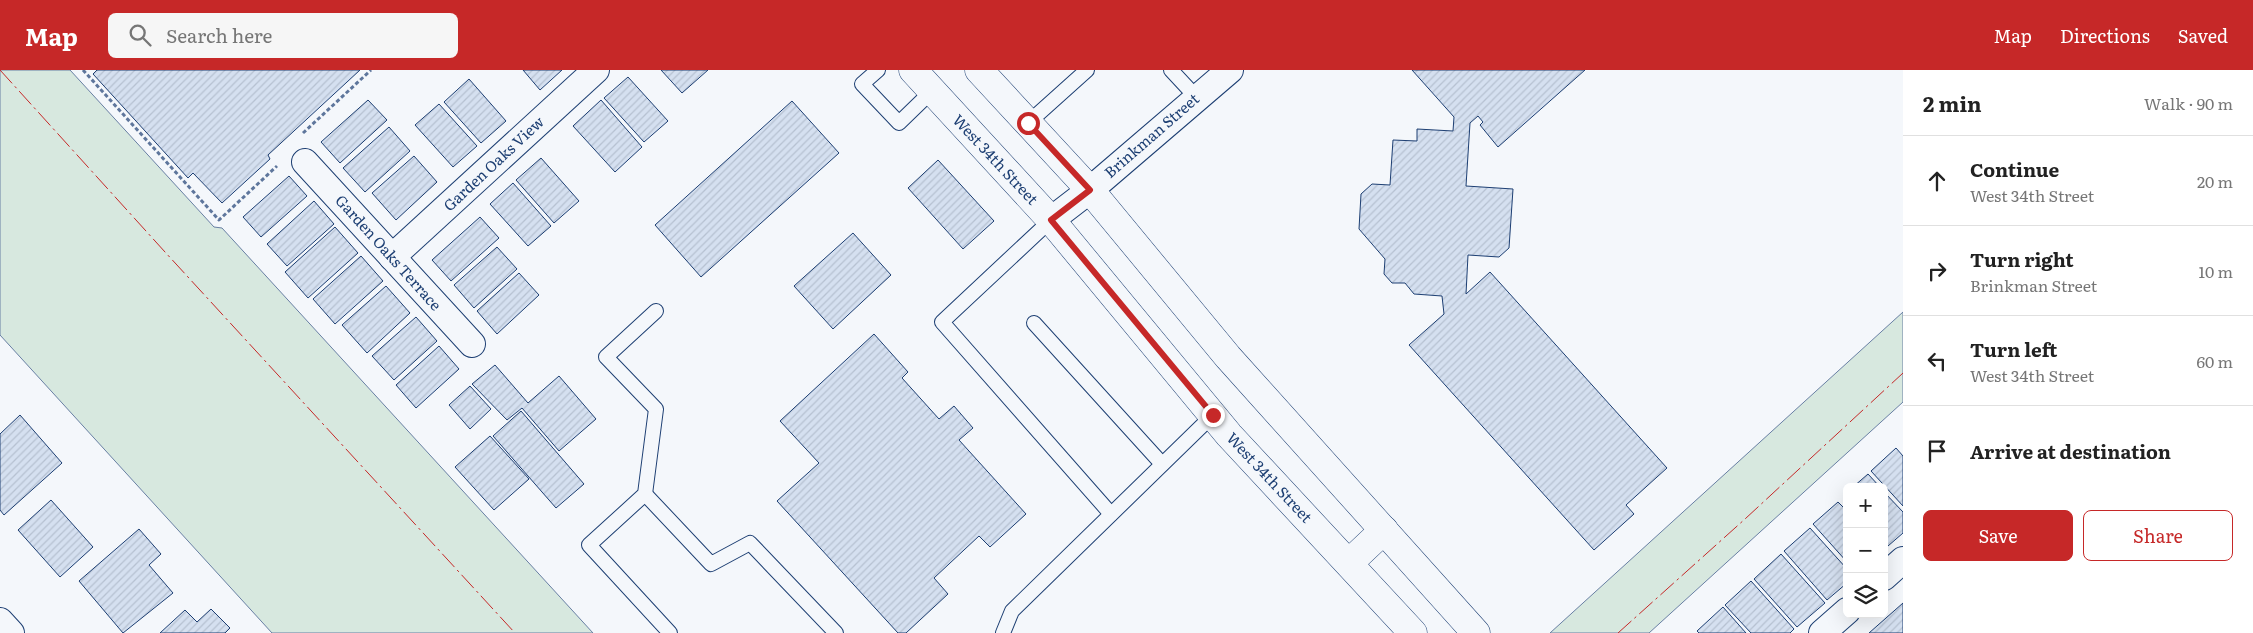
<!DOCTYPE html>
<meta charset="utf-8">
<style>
body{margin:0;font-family:Literata,serif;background:#f6f6f6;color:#222}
.controls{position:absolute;right:15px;bottom:15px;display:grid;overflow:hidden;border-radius:8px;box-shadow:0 5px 20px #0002}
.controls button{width:45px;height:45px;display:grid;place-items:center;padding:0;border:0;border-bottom:1px solid #e0e0e0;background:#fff;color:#222;font:25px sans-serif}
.stop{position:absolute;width:15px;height:15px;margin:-11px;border:4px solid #c62828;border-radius:50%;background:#fff}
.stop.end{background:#c62828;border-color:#fff;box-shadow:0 1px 5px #0008}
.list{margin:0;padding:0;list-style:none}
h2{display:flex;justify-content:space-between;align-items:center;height:65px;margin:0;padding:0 20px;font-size:21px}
h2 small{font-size:16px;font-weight:400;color:#767676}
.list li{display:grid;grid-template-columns:32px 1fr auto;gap:15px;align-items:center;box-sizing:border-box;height:90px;padding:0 20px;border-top:1px solid #e0e0e0}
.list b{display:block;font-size:19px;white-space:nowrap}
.list p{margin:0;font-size:16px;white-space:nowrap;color:#767676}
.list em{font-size:16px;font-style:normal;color:#767676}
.actions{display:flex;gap:10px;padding:15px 20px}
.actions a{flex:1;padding:11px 0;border:1px solid #c62828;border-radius:8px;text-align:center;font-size:18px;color:#c62828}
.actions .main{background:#c62828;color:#fff}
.icon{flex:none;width:28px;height:28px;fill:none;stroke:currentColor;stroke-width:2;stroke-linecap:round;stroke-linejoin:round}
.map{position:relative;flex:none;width:1903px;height:563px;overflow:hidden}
header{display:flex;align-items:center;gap:30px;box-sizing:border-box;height:70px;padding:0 25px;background:#c62828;color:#fff}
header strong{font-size:24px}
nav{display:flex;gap:28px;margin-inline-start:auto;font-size:18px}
.search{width:350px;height:45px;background:#f6f6f6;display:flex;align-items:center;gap:12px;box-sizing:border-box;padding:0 18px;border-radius:8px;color:#767676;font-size:19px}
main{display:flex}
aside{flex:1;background:#fff}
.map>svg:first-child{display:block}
.green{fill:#d7e8df;stroke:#687fa3}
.building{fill:url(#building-hatch);stroke:#1d3f73}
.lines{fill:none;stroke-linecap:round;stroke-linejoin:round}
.lane-casing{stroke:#1d3f73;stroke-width:16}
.street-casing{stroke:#1d3f73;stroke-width:28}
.secondary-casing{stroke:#1d3f73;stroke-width:29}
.path{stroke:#5e769c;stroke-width:3;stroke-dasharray:4 2.5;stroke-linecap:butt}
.lane{stroke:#f4f7fb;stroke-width:14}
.street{stroke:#f4f7fb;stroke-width:26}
.secondary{stroke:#f4f7fb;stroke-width:28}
.power{stroke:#c62828;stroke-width:1;stroke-dasharray:18 4 2.5 4;stroke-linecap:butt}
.route{stroke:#c62828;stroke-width:6}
.labels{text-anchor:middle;stroke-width:4;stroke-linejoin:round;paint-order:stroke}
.street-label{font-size:15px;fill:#1d3f73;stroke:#f4f7fb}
</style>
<header>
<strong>Map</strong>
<div class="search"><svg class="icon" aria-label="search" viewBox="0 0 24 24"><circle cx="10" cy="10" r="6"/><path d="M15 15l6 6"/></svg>Search here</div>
<nav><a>Map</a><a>Directions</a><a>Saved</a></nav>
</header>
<main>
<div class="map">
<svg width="1903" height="563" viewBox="0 0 1903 563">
<defs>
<pattern id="building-hatch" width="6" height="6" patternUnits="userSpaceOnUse" patternTransform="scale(1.25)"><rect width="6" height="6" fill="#d5e0f0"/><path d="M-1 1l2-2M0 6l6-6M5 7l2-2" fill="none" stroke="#b6c1d1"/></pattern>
</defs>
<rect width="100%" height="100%" fill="#f4f7fb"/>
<g class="green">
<polygon points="0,0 70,0 214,157 222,158 593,563 272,563 0,265"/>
<polygon points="1903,242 1903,332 1649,563 1550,563"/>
</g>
<g class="building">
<polygon points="97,0 360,0 268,85 270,89 222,133 193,103 188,108 93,4"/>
<polygon points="523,0 562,0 540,20"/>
<polygon points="661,0 708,0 682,23"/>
<polygon points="1412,0 1585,0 1498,77 1480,55 1483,52 1478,46 1470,53 1466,116 1513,119 1509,178 1499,187 1468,185 1466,224 1490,202 1667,398 1626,435 1634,444 1594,480 1409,275 1444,244 1442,226 1414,224 1405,213 1392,213 1384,204 1385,189 1359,159 1361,124 1372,114 1390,115 1393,70 1417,71 1417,59 1453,61 1454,47"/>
<polygon points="628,7 668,51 644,72 604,28"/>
<polygon points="469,9 506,51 481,73 444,32"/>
<polygon points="368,30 387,50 340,93 321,72"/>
<polygon points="601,30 642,77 615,102 573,56"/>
<polygon points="792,31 839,83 701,207 655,155"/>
<polygon points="439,34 477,76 453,97 415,55"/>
<polygon points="389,57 410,81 365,122 343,98"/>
<polygon points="414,86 437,112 396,150 372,123"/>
<polygon points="541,88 579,131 554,153 516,110"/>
<polygon points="938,90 994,151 963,179 908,118"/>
<polygon points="289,106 307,126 261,167 243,147"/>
<polygon points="513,113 551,156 528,176 490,134"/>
<polygon points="314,131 334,154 287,196 267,174"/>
<polygon points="480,147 499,168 451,211 432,190"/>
<polygon points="335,157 358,183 308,228 285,202"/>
<polygon points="853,163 891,205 833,259 794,216"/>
<polygon points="497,177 517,199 474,238 454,215"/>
<polygon points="361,186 383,211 335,254 313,229"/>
<polygon points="519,203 539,225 497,264 477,241"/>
<polygon points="386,216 410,243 367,283 342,255"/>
<polygon points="416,247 437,271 394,310 372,286"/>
<polygon points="874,264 908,302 902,308 939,349 954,336 973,358 959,370 1026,444 990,477 979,466 934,508 948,524 906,563 898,563 777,431 819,393 780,351"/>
<polygon points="439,276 459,299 416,338 396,315"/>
<polygon points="495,295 528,333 559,306 596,349 559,381 522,338 507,350 472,314"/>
<polygon points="470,316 491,339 470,359 449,335"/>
<polygon points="521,341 584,414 556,438 493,366"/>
<polygon points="20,345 62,393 4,445 0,440 0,364"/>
<polygon points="490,366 529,409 494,440 455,397"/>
<polygon points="1896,378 1903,386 1903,436 1871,401"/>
<polygon points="1868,404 1880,417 1853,417"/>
<polygon points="1884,422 1903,442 1903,463 1888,476 1884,473"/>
<polygon points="51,430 93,477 60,507 18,460"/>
<polygon points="1838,432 1847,441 1847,492 1813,454"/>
<polygon points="1810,458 1847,499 1847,513 1827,530 1784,481"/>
<polygon points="139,459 161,484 149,495 173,523 123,563 79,511"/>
<polygon points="1781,484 1825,533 1797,557 1754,509"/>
<polygon points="1751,511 1794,559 1790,563 1751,563 1725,535"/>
<polygon points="1903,533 1903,563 1869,563"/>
<polygon points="1723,537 1746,563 1699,563 1697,561"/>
<polygon points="211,539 230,558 225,563 160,563 185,540 197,552"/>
</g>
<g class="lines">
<g class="lane-casing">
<g id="lane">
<polyline points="878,0 862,14 899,53 932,21"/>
<polyline points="1171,0 1197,28"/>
<polyline points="1028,53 1087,0"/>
<polyline points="1051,150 942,252 1111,444"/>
<polyline points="656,241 606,287 656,339 645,424 589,475 670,563"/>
<polyline points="1034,253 1162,394"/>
<polyline points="645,424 711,494 750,473 836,563"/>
<polyline points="1003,563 1012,541 1213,345"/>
</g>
</g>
<g class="street-casing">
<g id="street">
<polyline points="305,92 472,274"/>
<polyline points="1051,150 1090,120 1230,0"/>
<polyline points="392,187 596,0"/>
<polyline points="1884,507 1903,490"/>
<polyline points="0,551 11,563"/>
<polyline points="1822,563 1847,541"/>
</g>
</g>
<g class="secondary-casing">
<g id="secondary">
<polyline points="913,0 1051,150 1229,365 1413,563"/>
<polyline points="979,0 1090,120 1228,287 1476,563"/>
<polyline points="1349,493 1384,460"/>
</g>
</g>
<g class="path">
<polyline points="83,0 219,150 277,96"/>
<polyline points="303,63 371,0"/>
</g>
<use href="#lane" class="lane"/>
<use href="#street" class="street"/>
<use href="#secondary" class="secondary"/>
<g class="power">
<polyline points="0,0 165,182 515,563"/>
<polyline points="1618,563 1745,449 1903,303"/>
</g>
</g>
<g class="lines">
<polyline class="route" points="1028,53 1090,120 1051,150 1213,345"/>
</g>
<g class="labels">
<g class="street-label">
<text transform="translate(1152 66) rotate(-41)" y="5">Brinkman Street</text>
<text transform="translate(995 90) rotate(47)" y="5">West 34th Street</text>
<text transform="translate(494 94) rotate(-43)" y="5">Garden Oaks View</text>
<text transform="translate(388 183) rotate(48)" y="5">Garden Oaks Terrace</text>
<text transform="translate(1269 408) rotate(47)" y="5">West 34th Street</text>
</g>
</g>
</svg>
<div class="controls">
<button>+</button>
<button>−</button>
<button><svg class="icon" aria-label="layers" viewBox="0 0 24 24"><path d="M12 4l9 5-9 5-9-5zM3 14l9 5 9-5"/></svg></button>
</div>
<div class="stop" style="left:1028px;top:53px"></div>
<div class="stop end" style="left:1213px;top:345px"></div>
</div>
<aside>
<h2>2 min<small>Walk · 90 m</small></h2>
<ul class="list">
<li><svg class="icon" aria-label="ahead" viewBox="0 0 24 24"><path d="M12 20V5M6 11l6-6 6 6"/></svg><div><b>Continue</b><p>West 34th Street</p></div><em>20 m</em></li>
<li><svg class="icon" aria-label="right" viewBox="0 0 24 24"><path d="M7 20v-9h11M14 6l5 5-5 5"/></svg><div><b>Turn right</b><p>Brinkman Street</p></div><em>10 m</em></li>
<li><svg class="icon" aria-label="left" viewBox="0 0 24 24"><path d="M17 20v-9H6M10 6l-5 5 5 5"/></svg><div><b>Turn left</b><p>West 34th Street</p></div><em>60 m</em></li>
<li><svg class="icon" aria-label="arrive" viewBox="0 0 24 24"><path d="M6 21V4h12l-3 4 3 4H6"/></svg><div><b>Arrive at destination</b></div></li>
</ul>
<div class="actions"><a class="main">Save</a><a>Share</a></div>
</aside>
</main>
